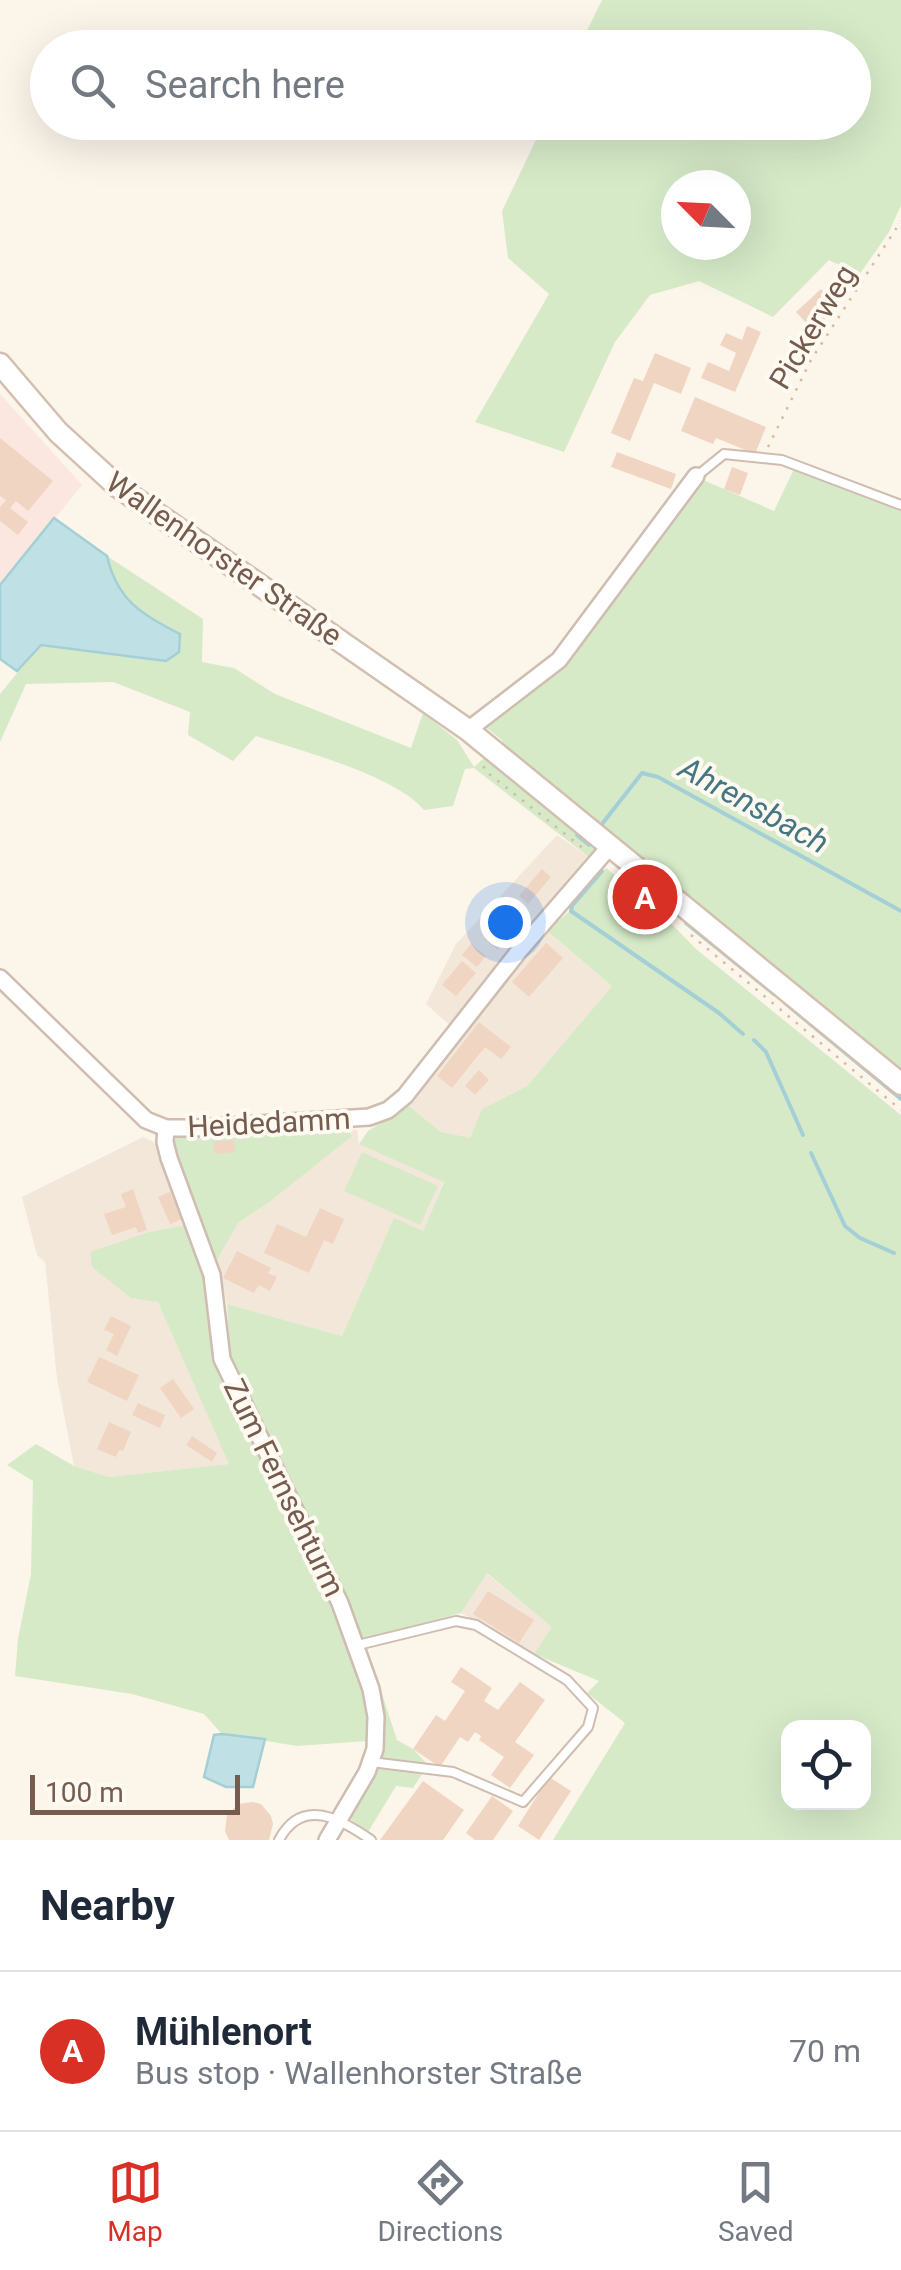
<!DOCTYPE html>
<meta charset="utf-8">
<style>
body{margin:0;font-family:Roboto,sans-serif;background:#f6f6f7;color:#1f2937}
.controls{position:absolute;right:30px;bottom:30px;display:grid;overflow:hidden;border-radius:20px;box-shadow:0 10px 40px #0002}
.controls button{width:90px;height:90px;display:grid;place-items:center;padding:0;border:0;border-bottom:2px solid #e0e1e3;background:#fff;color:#1f2937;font:50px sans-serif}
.compass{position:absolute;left:661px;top:170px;width:90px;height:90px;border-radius:50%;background:#fff;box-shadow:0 10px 40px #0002;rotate:294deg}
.scale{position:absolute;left:30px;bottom:25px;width:210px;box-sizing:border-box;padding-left:10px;border:5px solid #765c4e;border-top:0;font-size:28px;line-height:35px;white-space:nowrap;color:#765c4e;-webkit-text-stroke:8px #fef9f1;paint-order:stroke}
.you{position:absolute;left:505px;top:922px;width:35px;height:35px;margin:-25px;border:8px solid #fff;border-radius:50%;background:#1a73e8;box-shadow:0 0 0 15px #1a73e833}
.badge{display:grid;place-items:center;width:65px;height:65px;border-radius:50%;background:#d93025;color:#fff;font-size:32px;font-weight:700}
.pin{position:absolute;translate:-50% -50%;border:5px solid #fff;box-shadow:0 2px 10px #0006}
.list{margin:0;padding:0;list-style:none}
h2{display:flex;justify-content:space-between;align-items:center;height:130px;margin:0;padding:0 40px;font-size:42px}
h2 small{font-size:32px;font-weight:400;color:#747a83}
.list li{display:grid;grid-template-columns:65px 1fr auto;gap:30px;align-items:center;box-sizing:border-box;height:160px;padding:0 40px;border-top:2px solid #e0e1e3}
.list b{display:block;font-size:38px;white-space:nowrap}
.list p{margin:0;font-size:32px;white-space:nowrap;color:#747a83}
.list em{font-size:32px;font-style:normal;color:#747a83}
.icon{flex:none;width:55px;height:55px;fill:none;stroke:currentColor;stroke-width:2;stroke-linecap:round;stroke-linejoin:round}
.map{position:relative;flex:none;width:901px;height:1840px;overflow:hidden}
.search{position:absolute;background:#fff;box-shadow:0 10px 40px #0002;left:30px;right:30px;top:30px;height:110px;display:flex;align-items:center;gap:25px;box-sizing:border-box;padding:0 35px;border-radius:55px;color:#747a83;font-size:38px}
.sheet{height:290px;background:#fff}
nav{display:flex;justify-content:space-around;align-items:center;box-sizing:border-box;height:140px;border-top:2px solid #e0e1e3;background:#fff;font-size:28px;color:#747a83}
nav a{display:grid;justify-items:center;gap:5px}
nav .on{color:#d93025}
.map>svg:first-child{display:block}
.residential{fill:#f3e7d9}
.commercial{fill:#fbe7df}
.green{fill:#d6eac8;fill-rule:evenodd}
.water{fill:#bfe0e5;stroke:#a5cfd7;stroke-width:2.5}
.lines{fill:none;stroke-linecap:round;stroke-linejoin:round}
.stream{stroke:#a5cfd7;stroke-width:4}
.building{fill:#f0d5c3}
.lane-casing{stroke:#cebdb0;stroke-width:12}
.street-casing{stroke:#cebdb0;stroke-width:20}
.secondary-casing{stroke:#d3bfb0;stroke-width:25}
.path{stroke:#d6b8a5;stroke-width:2.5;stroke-dasharray:2.5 8;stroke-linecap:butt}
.lane{stroke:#fff;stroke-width:8}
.street{stroke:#fff;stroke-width:15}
.secondary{stroke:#fff;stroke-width:20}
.labels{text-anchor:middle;stroke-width:8;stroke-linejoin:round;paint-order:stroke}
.street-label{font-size:30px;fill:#765c4e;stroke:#fef9f1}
.water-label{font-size:32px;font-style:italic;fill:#457782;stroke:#fef9f1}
</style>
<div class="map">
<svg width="901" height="1840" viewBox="0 0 901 1840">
<rect width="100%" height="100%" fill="#fcf5ea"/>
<g class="residential">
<polygon points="557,835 590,858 537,923 612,986 527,1086 482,1109 470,1139 441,1132 409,1106 461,1035 426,1004 456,944"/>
<polygon points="347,1128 357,1130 359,1144 444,1181 423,1231 394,1219 342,1336 227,1304 217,1260 239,1222 267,1204 351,1136"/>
<polygon points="143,1137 154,1142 186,1225 149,1232 131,1298 158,1301 230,1464 109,1477 74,1466 57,1378 45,1262 37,1255 22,1197"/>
<polygon points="486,1573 553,1627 534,1654 461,1613"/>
</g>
<polygon class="commercial" points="0,394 82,485 0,586"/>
<g class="green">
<path d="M602,0H901V205L889,232L859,275L829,260L773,317L699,281L650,295L615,342L564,452L475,422L549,294L508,258L502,211L544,123L854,122V48L579,47ZM676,185H736V245H676Z"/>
<path d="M794,469L901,511V1068L608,832L590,858L474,768L465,769L453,806L424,810C395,775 301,751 256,736L233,761L188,735L190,712L113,682L26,684L0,742V694L40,645L166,661L180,634C142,615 117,600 107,556L203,619L202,662L234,668L275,694L411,748L423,713L457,740L474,767L503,741L482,724L534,688L701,479L774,511Z"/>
<path d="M606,868L655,907L696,949L901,1115V1840H553L625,1723L587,1693L599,1681L534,1654L552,1627L487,1573L461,1613L364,1641L230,1361L227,1304L342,1336L394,1218L423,1231L444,1182L359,1144L368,1131L409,1106L441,1132L470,1138L482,1109L527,1086L612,986L547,931L574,907ZM788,1728H864V1802H788Z"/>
<polygon points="347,1128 352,1136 267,1204 239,1222 217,1260 173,1150 173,1141 180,1135"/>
<polygon points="362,1152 438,1186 420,1225 344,1191"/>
<polygon points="186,1225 203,1272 216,1362 351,1646 366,1689 367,1741 297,1746 222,1734 204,1714 132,1694 15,1676 18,1639 31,1574 33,1481 7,1465 36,1444 74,1466 109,1477 229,1464 158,1302 131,1298 92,1267 90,1252 149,1232"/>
<polygon points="367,1655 371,1660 397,1740 413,1749 428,1765 413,1788 396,1786 368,1832 349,1818 371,1779"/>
</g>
<g class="water">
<path d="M54,518L107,556C117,600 142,615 180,634L179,652L166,661L41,645L17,671L0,659V585Z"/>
<polygon points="222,1734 265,1739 253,1787 226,1787 204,1777 214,1735"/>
</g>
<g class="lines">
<g class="stream">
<polyline points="602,824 642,773 658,777 901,911"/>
<polyline points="577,835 589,845"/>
<polyline points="602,871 572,906 571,911 719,1013 743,1034"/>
<polyline points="686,923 774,994"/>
<polyline points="785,1003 901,1099"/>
<polyline points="754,1040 766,1052 803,1135"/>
<polyline points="811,1153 845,1226 860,1238 894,1253"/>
</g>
</g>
<g class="building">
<polygon points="821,289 837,308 813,330 796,312"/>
<polygon points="747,326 761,332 735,392 701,378 708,362 729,371 736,353 720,345 726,333 742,340"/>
<polygon points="655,353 691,368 681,394 654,383 630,441 611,433 634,378 643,381"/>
<polygon points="695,397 766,427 755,454 716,438 713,444 681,431"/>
<polygon points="0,438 53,481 28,511 16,501 10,508 28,522 18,535 0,521 0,507 6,500 0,496"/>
<polygon points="617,452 676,474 671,489 611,467"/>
<polygon points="732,467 748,473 740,495 724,489"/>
<polygon points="542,869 551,877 528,904 519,896"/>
<polygon points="508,911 522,922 498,950 484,939"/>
<polygon points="546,943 563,958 529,997 512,982"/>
<polygon points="471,944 486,956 477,967 462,955"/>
<polygon points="462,961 476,973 456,996 442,985"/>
<polygon points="479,1022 511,1047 501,1059 485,1047 452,1088 437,1076"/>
<polygon points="479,1070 489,1080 475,1095 465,1086"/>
<polygon points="234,1140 235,1152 215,1154 213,1142"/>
<polygon points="133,1189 147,1230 138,1233 136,1227 112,1235 104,1214 126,1207 121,1194"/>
<polygon points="170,1192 182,1219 170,1224 158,1197"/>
<polygon points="320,1208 344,1219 333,1244 324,1240 309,1273 264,1253 277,1224 306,1237"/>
<polygon points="237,1251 271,1268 268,1273 277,1277 270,1291 259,1285 254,1293 223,1278"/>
<polygon points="111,1316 131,1326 117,1356 106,1350 114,1334 104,1330"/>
<polygon points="99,1357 139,1375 127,1401 87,1382"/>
<polygon points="173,1379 194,1409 181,1418 160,1388"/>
<polygon points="138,1403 165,1415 160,1428 132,1415"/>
<polygon points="109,1422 131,1432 123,1451 119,1450 116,1457 97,1449"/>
<polygon points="192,1436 217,1453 212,1462 186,1445"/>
<polygon points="488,1591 534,1620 519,1643 473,1614"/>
<polygon points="461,1667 492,1688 484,1701 498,1710 520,1682 545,1700 515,1742 534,1755 510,1788 491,1775 504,1757 479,1740 481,1736 475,1732 468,1742 460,1737 440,1767 413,1749 436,1715 445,1721 465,1691 451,1682"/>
<polygon points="549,1777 571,1791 539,1840 518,1826"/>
<polygon points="423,1781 464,1810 443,1840 380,1840"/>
<polygon points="492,1796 513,1811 493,1840 475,1840 466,1833"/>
<polygon points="253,1802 261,1804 271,1816 273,1824 269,1840 229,1840 225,1831 227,1815 238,1804"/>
</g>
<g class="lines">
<g class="lane-casing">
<g id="lane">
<polyline points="697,476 724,454 782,460 901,505"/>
<polyline points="358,1645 456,1621 476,1625 567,1680 593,1708 588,1727 523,1802 453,1772 371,1762"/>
<path d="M279,1840C302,1796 341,1819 371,1840"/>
</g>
</g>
<g class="street-casing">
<g id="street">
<polyline points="468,730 559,660 696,476"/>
<polyline points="0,978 146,1120 166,1128 195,1128 369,1117 388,1110 405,1096 519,951 611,845"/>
<polyline points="166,1128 165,1142 169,1158 212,1275 222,1359 340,1603 371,1689 376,1717 375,1749 367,1772 327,1840"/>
</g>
</g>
<g class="secondary-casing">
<polyline id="secondary" points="0,364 58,432 117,486 468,730 901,1084"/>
</g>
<g class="path">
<polyline points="768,447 811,360 901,221"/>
<polyline points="484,766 484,770 584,849"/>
<polyline points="691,935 901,1110"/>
</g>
<use href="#lane" class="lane"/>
<use href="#street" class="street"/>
<use href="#secondary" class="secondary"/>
</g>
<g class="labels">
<g class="street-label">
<text transform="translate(813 327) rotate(-59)" y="10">Pickerweg</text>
<text transform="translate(224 559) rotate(35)" y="10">Wallenhorster Straße</text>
<text transform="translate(269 1123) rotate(-3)" y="10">Heidedamm</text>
<text transform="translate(284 1488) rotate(64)" y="10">Zum Fernsehturm</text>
</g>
<g class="water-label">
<text transform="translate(754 805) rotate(29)" y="11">Ahrensbach</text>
</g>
</g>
</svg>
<div class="controls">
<button><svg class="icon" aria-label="locate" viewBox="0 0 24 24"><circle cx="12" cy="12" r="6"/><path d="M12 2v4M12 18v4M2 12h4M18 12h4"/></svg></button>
</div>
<svg class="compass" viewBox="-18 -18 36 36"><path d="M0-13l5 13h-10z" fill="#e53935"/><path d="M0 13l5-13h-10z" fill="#747a83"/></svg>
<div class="scale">100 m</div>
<div class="you"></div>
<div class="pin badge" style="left:645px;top:897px">A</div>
<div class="search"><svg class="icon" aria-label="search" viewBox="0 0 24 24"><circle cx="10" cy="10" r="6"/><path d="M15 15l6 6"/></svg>Search here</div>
</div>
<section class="sheet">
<h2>Nearby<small></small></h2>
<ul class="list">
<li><span class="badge">A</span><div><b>Mühlenort</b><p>Bus stop · Wallenhorster Straße</p></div><em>70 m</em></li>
</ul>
</section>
<nav>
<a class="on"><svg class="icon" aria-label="map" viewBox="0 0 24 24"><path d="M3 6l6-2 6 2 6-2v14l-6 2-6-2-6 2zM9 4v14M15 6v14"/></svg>Map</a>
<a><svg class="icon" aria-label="directions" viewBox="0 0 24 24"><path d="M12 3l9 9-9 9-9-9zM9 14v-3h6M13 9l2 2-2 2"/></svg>Directions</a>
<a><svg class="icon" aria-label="saved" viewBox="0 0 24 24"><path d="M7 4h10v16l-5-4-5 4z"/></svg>Saved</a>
</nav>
